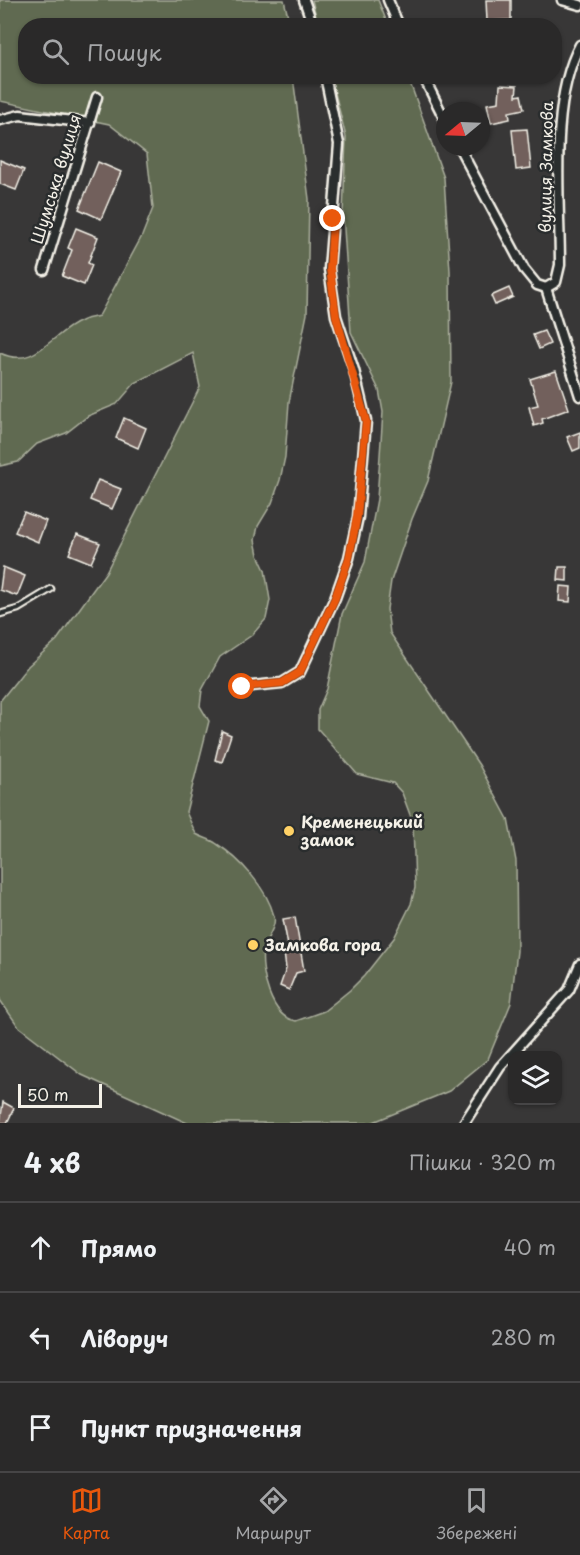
<!DOCTYPE html>
<html lang="uk">
<meta charset="utf-8">
<style>
body{margin:0;font-family:"Playpen Sans",sans-serif;background:#363535;color:#f1f3f6}
.controls{position:absolute;right:18px;bottom:18px;display:grid;overflow:hidden;border-radius:12px;box-shadow:0 2px 4px #0004}
.controls button{width:54px;height:54px;display:grid;place-items:center;padding:0;border:0;border-bottom:2px solid #464546;background:#2a2929;color:#f1f3f6;font:30px sans-serif}
.compass{position:absolute;left:436px;top:102px;width:54px;height:54px;border-radius:50%;background:#2a2929;box-shadow:0 2px 4px #0004;rotate:251deg}
.scale{position:absolute;left:18px;bottom:15px;width:84px;box-sizing:border-box;padding-left:6px;border:3px solid #f4f1e8;border-top:0;font-size:16px;line-height:21px;white-space:nowrap;color:#f4f1e8;-webkit-text-stroke:4px #2a2d2e;paint-order:stroke}
.stop{position:absolute;width:18px;height:18px;margin:-14px;border:4px solid #ea580c;border-radius:50%;background:#fff}
.stop.end{background:#ea580c;border-color:#fff;box-shadow:0 2px 6px #0008}
.list{margin:0;padding:0;list-style:none}
h2{display:flex;justify-content:space-between;align-items:center;height:78px;margin:0;padding:0 24px;font-size:26px}
h2 small{font-size:20px;font-weight:400;color:#a5a6a8}
.list li{display:grid;grid-template-columns:39px 1fr auto;gap:18px;align-items:center;box-sizing:border-box;height:90px;padding:0 24px;border-top:2px solid #464546}
.list b{display:block;font-size:22px;white-space:nowrap}
.list em{font-size:20px;font-style:normal;color:#a5a6a8}
.icon{flex:none;width:33px;height:33px;fill:none;stroke:currentColor;stroke-width:2;stroke-linecap:round;stroke-linejoin:round}
.map{position:relative;flex:none;width:580px;height:1123px;overflow:hidden}
.search{position:absolute;background:#2a2929;box-shadow:0 2px 4px #0004;left:18px;right:18px;top:18px;height:66px;display:flex;align-items:center;gap:15px;box-sizing:border-box;padding:0 21px;border-radius:24px;color:#a5a6a8;font-size:22px}
.sheet{height:348px;background:#2a2929}
nav{display:flex;justify-content:space-around;align-items:center;box-sizing:border-box;height:84px;border-top:2px solid #464546;background:#2a2929;font-size:16px;color:#a5a6a8}
nav a{display:grid;justify-items:center;gap:3px}
nav .on{color:#ea580c}
.map>svg:first-child{display:block}
.green{fill:#606a51;stroke:#aaae9c;stroke-width:1.5}
.building{fill:#72615b;stroke:#f4f1e8;stroke-width:1.5}
.lines{fill:none;stroke-linecap:round;stroke-linejoin:round}
.lane-casing{stroke:#f4f1e8;stroke-width:9}
.street-casing{stroke:#f4f1e8;stroke-width:13}
.lane{stroke:#2a2d2e;stroke-width:4.5}
.street{stroke:#2a2d2e;stroke-width:8}
.route{stroke:#ea580c;stroke-width:8}
.poi-dot{fill:#ffd166;stroke:#2a2d2e;stroke-width:2}
.labels{text-anchor:middle;stroke-width:5;stroke-linejoin:round;paint-order:stroke}
.street-label{font-size:16px;fill:#f4f1e8;stroke:#2a2d2e}
.poi-label{font-size:16px;font-weight:bold;fill:#f4f1e8;stroke:#2a2d2e;text-anchor:start}
</style>
<div class="map">
<svg width="580" height="1123" viewBox="0 0 580 1123">
<rect width="100%" height="100%" fill="#383737"/>
<filter id="ink" filterUnits="userSpaceOnUse"><feTurbulence type="fractalNoise" baseFrequency=".0167" numOctaves="2"/><feDisplacementMap in="SourceGraphic" scale="12" xChannelSelector="R" yChannelSelector="G"/><feConvolveMatrix kernelMatrix="1 2 1 2 8 2 1 2 1" color-interpolation-filters="sRGB"/></filter>
<g filter="url(#ink)">
<g class="green">
<path d="M0,0H284L290,25L26,26V76L293,77L309,199L307,314L289,402L285,457L280,480L272,503L258,526L255,540L258,555L265,570L270,600L266,619L252,635L220,657L202,690L200,706L209,721L186,812L196,834C203,838 210,839 217,844C240,859 267,888 274,916C277,927 265,939 263,951C260,971 271,1018 296,1021L324,1011L350,990L364,976L394,938L411,904L415,888L413,823L402,793L393,783L357,774L318,729V710L327,689L342,614L365,562L377,499L383,412L379,390L351,332L343,214L346,137L331,77H408L444,178L450,271L451,382L428,481L412,519L391,581L387,609L390,633L479,765L508,819L516,861L517,951L511,1003L488,1059L449,1091L371,1123H187L82,1075L18,1026L0,1000V701L28,666L57,640L106,572L200,387L193,353L135,383L117,404L88,416L66,433L37,444L18,462L0,466V353C36,370 51,333 81,321C86,318 93,318 99,316L142,236L153,208L147,154L109,124L0,101Z"/>
<polygon points="312,0 378,0 388,25 318,25"/>
</g>
<g class="building">
<polygon points="486,0 511,0 511,20 487,21"/>
<polygon points="500,85 517,86 516,96 521,95 524,109 509,112 510,119 491,123 487,104 499,102"/>
<polygon points="527,129 531,168 516,170 512,130"/>
<polygon points="0,160 24,170 16,190 0,184"/>
<polygon points="98,162 121,172 101,219 79,209"/>
<polygon points="76,228 98,237 88,263 92,265 84,285 62,276 72,250 68,248"/>
<polygon points="509,288 513,297 495,305 491,296"/>
<polygon points="544,331 550,344 539,349 533,335"/>
<polygon points="556,371 569,409 542,419 543,423 534,426 529,407 538,405 530,379"/>
<polygon points="124,418 146,428 138,448 116,438"/>
<polygon points="580,432 580,448 573,451 567,437"/>
<polygon points="98,480 121,489 112,509 90,500"/>
<polygon points="24,512 46,521 38,542 15,532"/>
<polygon points="77,534 100,543 91,563 69,554"/>
<polygon points="3,567 25,576 17,596 0,590"/>
<polygon points="559,567 567,567 567,581 558,580"/>
<polygon points="560,586 571,587 570,602 559,601"/>
<polygon points="222,731 231,735 222,762 215,760"/>
<polygon points="295,917 304,971 296,973 289,990 280,986 286,969 284,952 289,951 283,919"/>
<polygon points="3,1102 14,1108 7,1123 0,1123"/>
</g>
<g class="lines">
<g class="lane-casing">
<polyline id="lane" points="0,614 18,609 51,589"/>
</g>
<g class="street-casing">
<g id="street">
<polyline points="304,0 313,26"/>
<polyline points="388,0 399,26"/>
<polyline points="562,0 580,5"/>
<polyline points="423,76 445,120"/>
<polyline points="0,120 20,115 90,123"/>
<polyline points="459,147 524,269 537,285 546,288"/>
<polyline points="44,270 97,97"/>
<path d="M546,288L556,282L560,265C560,198 549,102 580,45"/>
<polyline points="546,288 580,396"/>
<polyline points="242,687 282,683 300,672 335,598 349,558 358,517 366,421 354,370 336,316 329,269 339,144 325,76"/>
<polyline points="464,1123 500,1067 569,990 580,964"/>
</g>
</g>
<use href="#lane" class="lane"/>
<use href="#street" class="street"/>
</g>
</g>
<g class="lines" filter="url(#ink)">
<polyline class="route" points="242,687 282,683 300,672 335,598 349,558 357,517 366,421 336,316 330,269 333,219"/>
</g>
<g class="poi-dot">
<circle cx="289" cy="831" r="6"/>
<circle cx="253" cy="945" r="6"/>
</g>
<g class="labels">
<g class="street-label">
<text transform="translate(546 167) rotate(-89)" y="6">вулиця Замкова</text>
<text transform="translate(56 179) rotate(-73)" y="6">Шумська вулиця</text>
</g>
<g class="poi-label">
<text x="301" y="828">Кременецький<tspan x="301" dy="18">замок</tspan></text>
<text x="265" y="951">Замкова гора</text>
</g>
</g>
</svg>
<div class="controls">
<button><svg class="icon" aria-label="layers" viewBox="0 0 24 24"><path d="M12 4l9 5-9 5-9-5zM3 14l9 5 9-5"/></svg></button>
</div>
<svg class="compass" viewBox="-18 -18 36 36"><path d="M0-13l5 13h-10z" fill="#e53935"/><path d="M0 13l5-13h-10z" fill="#a5a6a8"/></svg>
<div class="scale">50 m</div>
<div class="stop" style="left:242px;top:687px"></div>
<div class="stop end" style="left:333px;top:219px"></div>
<div class="search"><svg class="icon" aria-label="search" viewBox="0 0 24 24"><circle cx="10" cy="10" r="6"/><path d="M15 15l6 6"/></svg>Пошук</div>
</div>
<section class="sheet">
<h2>4 хв<small>Пішки · 320 m</small></h2>
<ul class="list">
<li><svg class="icon" aria-label="ahead" viewBox="0 0 24 24"><path d="M12 20V5M6 11l6-6 6 6"/></svg><div><b>Прямо</b></div><em>40 m</em></li>
<li><svg class="icon" aria-label="left" viewBox="0 0 24 24"><path d="M17 20v-9H6M10 6l-5 5 5 5"/></svg><div><b>Ліворуч</b></div><em>280 m</em></li>
<li><svg class="icon" aria-label="arrive" viewBox="0 0 24 24"><path d="M6 21V4h12l-3 4 3 4H6"/></svg><div><b>Пункт призначення</b></div></li>
</ul>
</section>
<nav>
<a class="on"><svg class="icon" aria-label="map" viewBox="0 0 24 24"><path d="M3 6l6-2 6 2 6-2v14l-6 2-6-2-6 2zM9 4v14M15 6v14"/></svg>Карта</a>
<a><svg class="icon" aria-label="directions" viewBox="0 0 24 24"><path d="M12 3l9 9-9 9-9-9zM9 14v-3h6M13 9l2 2-2 2"/></svg>Маршрут</a>
<a><svg class="icon" aria-label="saved" viewBox="0 0 24 24"><path d="M7 4h10v16l-5-4-5 4z"/></svg>Збережені</a>
</nav>
